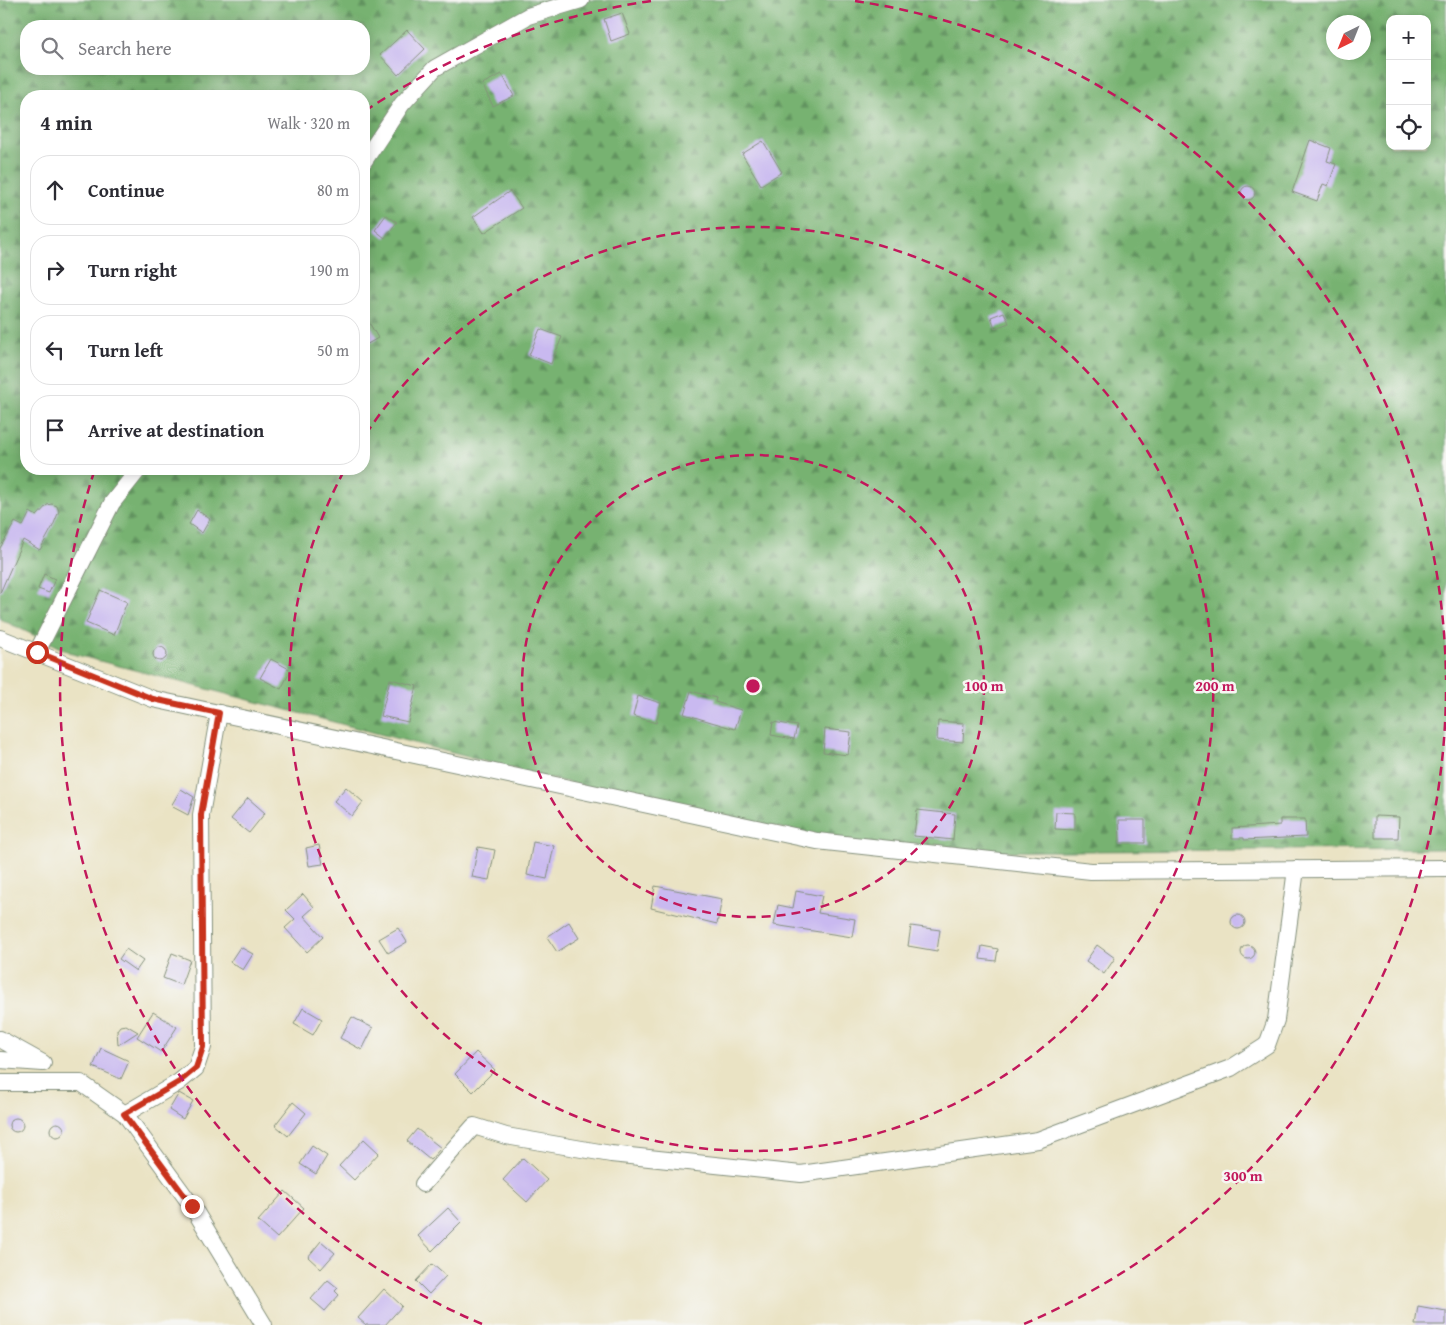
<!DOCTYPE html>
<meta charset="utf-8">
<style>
body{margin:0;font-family:"Gentium Book Plus",serif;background:#f7f7f7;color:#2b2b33}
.controls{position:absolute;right:15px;top:15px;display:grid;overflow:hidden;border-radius:10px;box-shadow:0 2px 12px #0003}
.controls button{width:45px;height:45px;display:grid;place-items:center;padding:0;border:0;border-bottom:1px solid #e1e1e2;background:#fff;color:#2b2b33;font:25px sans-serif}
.compass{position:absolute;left:1326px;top:15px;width:45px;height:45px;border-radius:50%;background:#fff;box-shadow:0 2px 12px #0003;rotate:223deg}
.stop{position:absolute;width:15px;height:15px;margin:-11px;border:4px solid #c8321e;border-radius:50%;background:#fff}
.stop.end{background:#c8321e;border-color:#fff;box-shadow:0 1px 5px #0008}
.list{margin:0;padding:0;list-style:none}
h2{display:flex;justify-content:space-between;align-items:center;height:65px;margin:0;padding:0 20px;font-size:21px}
h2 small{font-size:16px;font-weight:400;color:#7c7c81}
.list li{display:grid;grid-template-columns:32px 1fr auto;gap:15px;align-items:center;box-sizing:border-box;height:70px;margin:0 10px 10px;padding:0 10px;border:1px solid #e1e1e2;border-radius:20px}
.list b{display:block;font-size:19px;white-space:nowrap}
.list em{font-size:16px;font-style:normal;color:#7c7c81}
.icon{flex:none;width:28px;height:28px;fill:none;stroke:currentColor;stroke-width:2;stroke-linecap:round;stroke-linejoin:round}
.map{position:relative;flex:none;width:1446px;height:1325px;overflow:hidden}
.search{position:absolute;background:#fff;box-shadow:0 2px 12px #0003;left:20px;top:20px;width:350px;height:55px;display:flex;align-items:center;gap:12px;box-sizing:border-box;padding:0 18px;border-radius:20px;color:#7c7c81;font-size:19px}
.panel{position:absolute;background:#fff;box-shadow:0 2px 12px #0003;left:20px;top:90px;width:350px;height:385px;border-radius:20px}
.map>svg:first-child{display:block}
.forest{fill:url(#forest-firs);stroke:#4b7852;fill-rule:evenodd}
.building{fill:#c9b9f0}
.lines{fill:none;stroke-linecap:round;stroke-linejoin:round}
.minor-casing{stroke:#84907c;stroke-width:18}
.minor{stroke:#fff;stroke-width:16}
.route{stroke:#c8321e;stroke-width:6}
.ring{fill:none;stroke:#c2185b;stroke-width:2.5;stroke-dasharray:9 6}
.centre{fill:#c2185b;stroke:#f6f6f2;stroke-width:2.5}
.ring-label{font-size:15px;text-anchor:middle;font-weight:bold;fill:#c2185b;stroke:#f6f6f2;stroke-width:5;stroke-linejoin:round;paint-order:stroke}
</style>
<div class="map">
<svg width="1446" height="1325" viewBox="0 0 1446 1325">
<defs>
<pattern id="forest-firs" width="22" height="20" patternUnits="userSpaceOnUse" patternTransform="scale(1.25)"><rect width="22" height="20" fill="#77b271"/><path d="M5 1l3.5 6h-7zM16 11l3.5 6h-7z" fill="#61925e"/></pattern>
</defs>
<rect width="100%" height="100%" fill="#f6f6f2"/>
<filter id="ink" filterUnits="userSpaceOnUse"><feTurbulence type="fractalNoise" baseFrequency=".02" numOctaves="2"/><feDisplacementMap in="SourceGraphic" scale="10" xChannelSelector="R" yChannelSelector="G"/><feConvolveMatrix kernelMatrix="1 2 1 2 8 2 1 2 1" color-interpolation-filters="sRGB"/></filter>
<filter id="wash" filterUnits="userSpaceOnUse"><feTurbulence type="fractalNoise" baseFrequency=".0096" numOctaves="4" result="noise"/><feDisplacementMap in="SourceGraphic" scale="20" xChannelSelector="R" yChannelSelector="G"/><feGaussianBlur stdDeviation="1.12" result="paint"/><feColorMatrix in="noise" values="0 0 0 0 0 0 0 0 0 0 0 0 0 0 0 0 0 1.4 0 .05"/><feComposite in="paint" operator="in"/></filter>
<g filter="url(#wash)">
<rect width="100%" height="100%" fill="#eae3c4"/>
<path class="forest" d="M0,0H1446V849L894,852L552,779L73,654L0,619ZM1390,19H1427V146H1390ZM1334,22H1364V52H1334ZM26,26H364V69H26ZM26,96H364V469H26Z"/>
<g id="blocks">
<g class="building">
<polygon points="622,13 630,34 611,41 604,19"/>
<polygon points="407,30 425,49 398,75 380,55"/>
<polygon points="502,74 514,96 493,106 482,84"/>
<polygon points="1310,140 1331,148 1327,161 1336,164 1328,186 1323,184 1317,201 1292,192"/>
<polygon points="763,141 782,172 761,185 742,154"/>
<circle cx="1248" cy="193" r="7"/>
<polygon points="510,191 522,208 484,233 473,217"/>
<polygon points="386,215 397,222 385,238 375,230"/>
<polygon points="1004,312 1009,323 995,328 991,317"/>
<polygon points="364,314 378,338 364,346"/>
<polygon points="540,329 562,337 551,364 529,355"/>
<polygon points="52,504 57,506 59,511 53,526 40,550 23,540 0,593 0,548 15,522 23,526 30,512 37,516 47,505"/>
<polygon points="197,510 210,519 202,533 189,524"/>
<polygon points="44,574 55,579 49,593 38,589"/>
<polygon points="100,590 127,602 114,635 86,623"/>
<circle cx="160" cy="654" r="7"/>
<polygon points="271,659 291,670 281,689 260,678"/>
<polygon points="390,679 417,686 408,722 381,716"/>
<polygon points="691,691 716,698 715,702 741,710 735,729 684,714"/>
<polygon points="638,696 661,703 656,723 633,716"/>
<polygon points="938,721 964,723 963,742 937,740"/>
<polygon points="773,722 797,726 794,739 771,735"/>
<polygon points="825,729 851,732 848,755 823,752"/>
<polygon points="346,787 363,802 352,816 334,801"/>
<polygon points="181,789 194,797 188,815 171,806"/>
<polygon points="248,798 265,813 249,833 231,819"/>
<polygon points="917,810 955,814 953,840 914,836"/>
<polygon points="1056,812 1075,813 1075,830 1055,829"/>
<polygon points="1375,816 1399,817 1398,838 1375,838"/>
<polygon points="1280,819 1305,819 1306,837 1244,840 1244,838 1232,838 1232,828 1280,825"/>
<polygon points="1119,820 1145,820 1145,843 1120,843"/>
<polygon points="533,842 554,846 547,879 527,875"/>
<polygon points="319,845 323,864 309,866 306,848"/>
<polygon points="478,847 495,850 489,880 472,877"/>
<polygon points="655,886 722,899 717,924 651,908"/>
<polygon points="796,891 822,896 818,913 855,919 852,937 774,925 778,905 793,908"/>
<polygon points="303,894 314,907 304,916 323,937 307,952 285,928 295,919 286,910"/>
<circle cx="1238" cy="922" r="7"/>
<polygon points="569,922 579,938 557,952 547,937"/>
<polygon points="911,926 940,930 937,951 908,946"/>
<polygon points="398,928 407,942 388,953 379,939"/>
<circle cx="1248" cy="952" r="7"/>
<polygon points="1097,945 1115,958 1104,974 1086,961"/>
<polygon points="982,946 998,949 996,961 980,959"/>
<polygon points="240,947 253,954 243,970 230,962"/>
<polygon points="126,949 143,961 136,971 119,959"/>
<polygon points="172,953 190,960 181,985 163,978"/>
<polygon points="303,1008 322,1019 313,1035 294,1024"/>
<polygon points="153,1012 177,1027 161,1052 137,1037"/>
<polygon points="352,1017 373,1028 362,1050 340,1038"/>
<polygon points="126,1025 138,1032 118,1045 117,1030 120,1026"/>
<polygon points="101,1048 129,1061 121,1079 93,1067"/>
<polygon points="476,1052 495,1070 473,1092 455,1074"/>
<polygon points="179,1093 193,1101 183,1119 169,1110"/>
<polygon points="293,1102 306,1113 288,1136 275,1125"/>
<circle cx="16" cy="1125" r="7"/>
<circle cx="57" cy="1130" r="7"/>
<polygon points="417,1129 441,1148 430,1160 407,1141"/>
<polygon points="364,1139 379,1153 354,1180 339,1166"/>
<polygon points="312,1146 327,1156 316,1174 300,1164"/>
<polygon points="523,1158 547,1180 527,1202 503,1180"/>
<polygon points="285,1191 304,1208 277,1238 258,1221"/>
<polygon points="448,1208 461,1222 432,1251 418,1236"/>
<polygon points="321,1241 335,1253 321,1269 308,1257"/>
<polygon points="432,1264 446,1276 429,1294 416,1281"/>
<polygon points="328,1280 338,1288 335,1291 339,1295 325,1311 311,1299"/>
<polygon points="384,1289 402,1306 385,1325 366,1325 358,1318"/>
<polygon points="1418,1306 1446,1311 1446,1325 1415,1325"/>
</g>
</g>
</g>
<g filter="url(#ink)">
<use href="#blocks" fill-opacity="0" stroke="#84907c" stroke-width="1"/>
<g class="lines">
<g class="minor-casing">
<g id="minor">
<polyline points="364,161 402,104 435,68 528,16 581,0"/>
<polyline points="0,638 153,699 817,841 1091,871 1446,868"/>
<polyline points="37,652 112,503 139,469"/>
<polyline points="0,1039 43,1063 0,1060"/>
<polyline points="0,1083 81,1083 125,1114 192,1206 264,1325"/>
<polyline points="125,1114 179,1082 196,1068 203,1047 201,815 219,713"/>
<polyline points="423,1184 474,1126 506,1136 611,1154 801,1174 1038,1140 1231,1068 1267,1045 1276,1020 1296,869"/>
</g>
</g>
<use href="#minor" class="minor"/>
</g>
</g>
<g class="lines" filter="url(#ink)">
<polyline class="route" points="37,652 153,699 219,713 201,815 203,1047 196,1068 179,1082 124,1114 192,1206"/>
</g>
<g class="ring">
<circle cx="753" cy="686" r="231"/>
<path d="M366 434A462 462 0 1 1 345 469"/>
<path d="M1446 692A693 693 0 0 1 1024 1324M482 1324A693 693 0 0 1 94 472M365 111A693 693 0 0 1 651 1M855 1A693 693 0 0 1 1446 680"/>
</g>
<circle cx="753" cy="686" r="8" class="centre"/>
<g class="ring-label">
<text x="984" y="691">100 m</text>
<text x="1215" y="691">200 m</text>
<text x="1243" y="1181">300 m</text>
</g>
</svg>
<div class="controls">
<button>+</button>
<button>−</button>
<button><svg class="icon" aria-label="locate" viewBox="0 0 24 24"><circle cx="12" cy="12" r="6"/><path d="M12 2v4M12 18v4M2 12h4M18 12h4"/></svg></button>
</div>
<svg class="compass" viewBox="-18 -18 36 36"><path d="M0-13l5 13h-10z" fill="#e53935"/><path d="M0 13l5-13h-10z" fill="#7c7c81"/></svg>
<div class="stop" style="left:37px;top:652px"></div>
<div class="stop end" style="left:192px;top:1206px"></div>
<div class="search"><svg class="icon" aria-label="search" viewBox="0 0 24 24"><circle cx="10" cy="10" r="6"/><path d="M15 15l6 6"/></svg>Search here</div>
<section class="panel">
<h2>4 min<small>Walk · 320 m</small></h2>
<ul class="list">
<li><svg class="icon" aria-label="ahead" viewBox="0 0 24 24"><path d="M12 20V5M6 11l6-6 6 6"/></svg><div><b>Continue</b></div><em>80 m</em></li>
<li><svg class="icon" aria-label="right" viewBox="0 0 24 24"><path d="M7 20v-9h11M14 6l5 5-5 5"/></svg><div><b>Turn right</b></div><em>190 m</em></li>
<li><svg class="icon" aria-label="left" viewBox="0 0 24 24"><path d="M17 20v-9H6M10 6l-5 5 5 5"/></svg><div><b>Turn left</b></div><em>50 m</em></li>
<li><svg class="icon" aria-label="arrive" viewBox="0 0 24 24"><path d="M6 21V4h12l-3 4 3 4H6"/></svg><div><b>Arrive at destination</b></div></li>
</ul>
</section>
</div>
